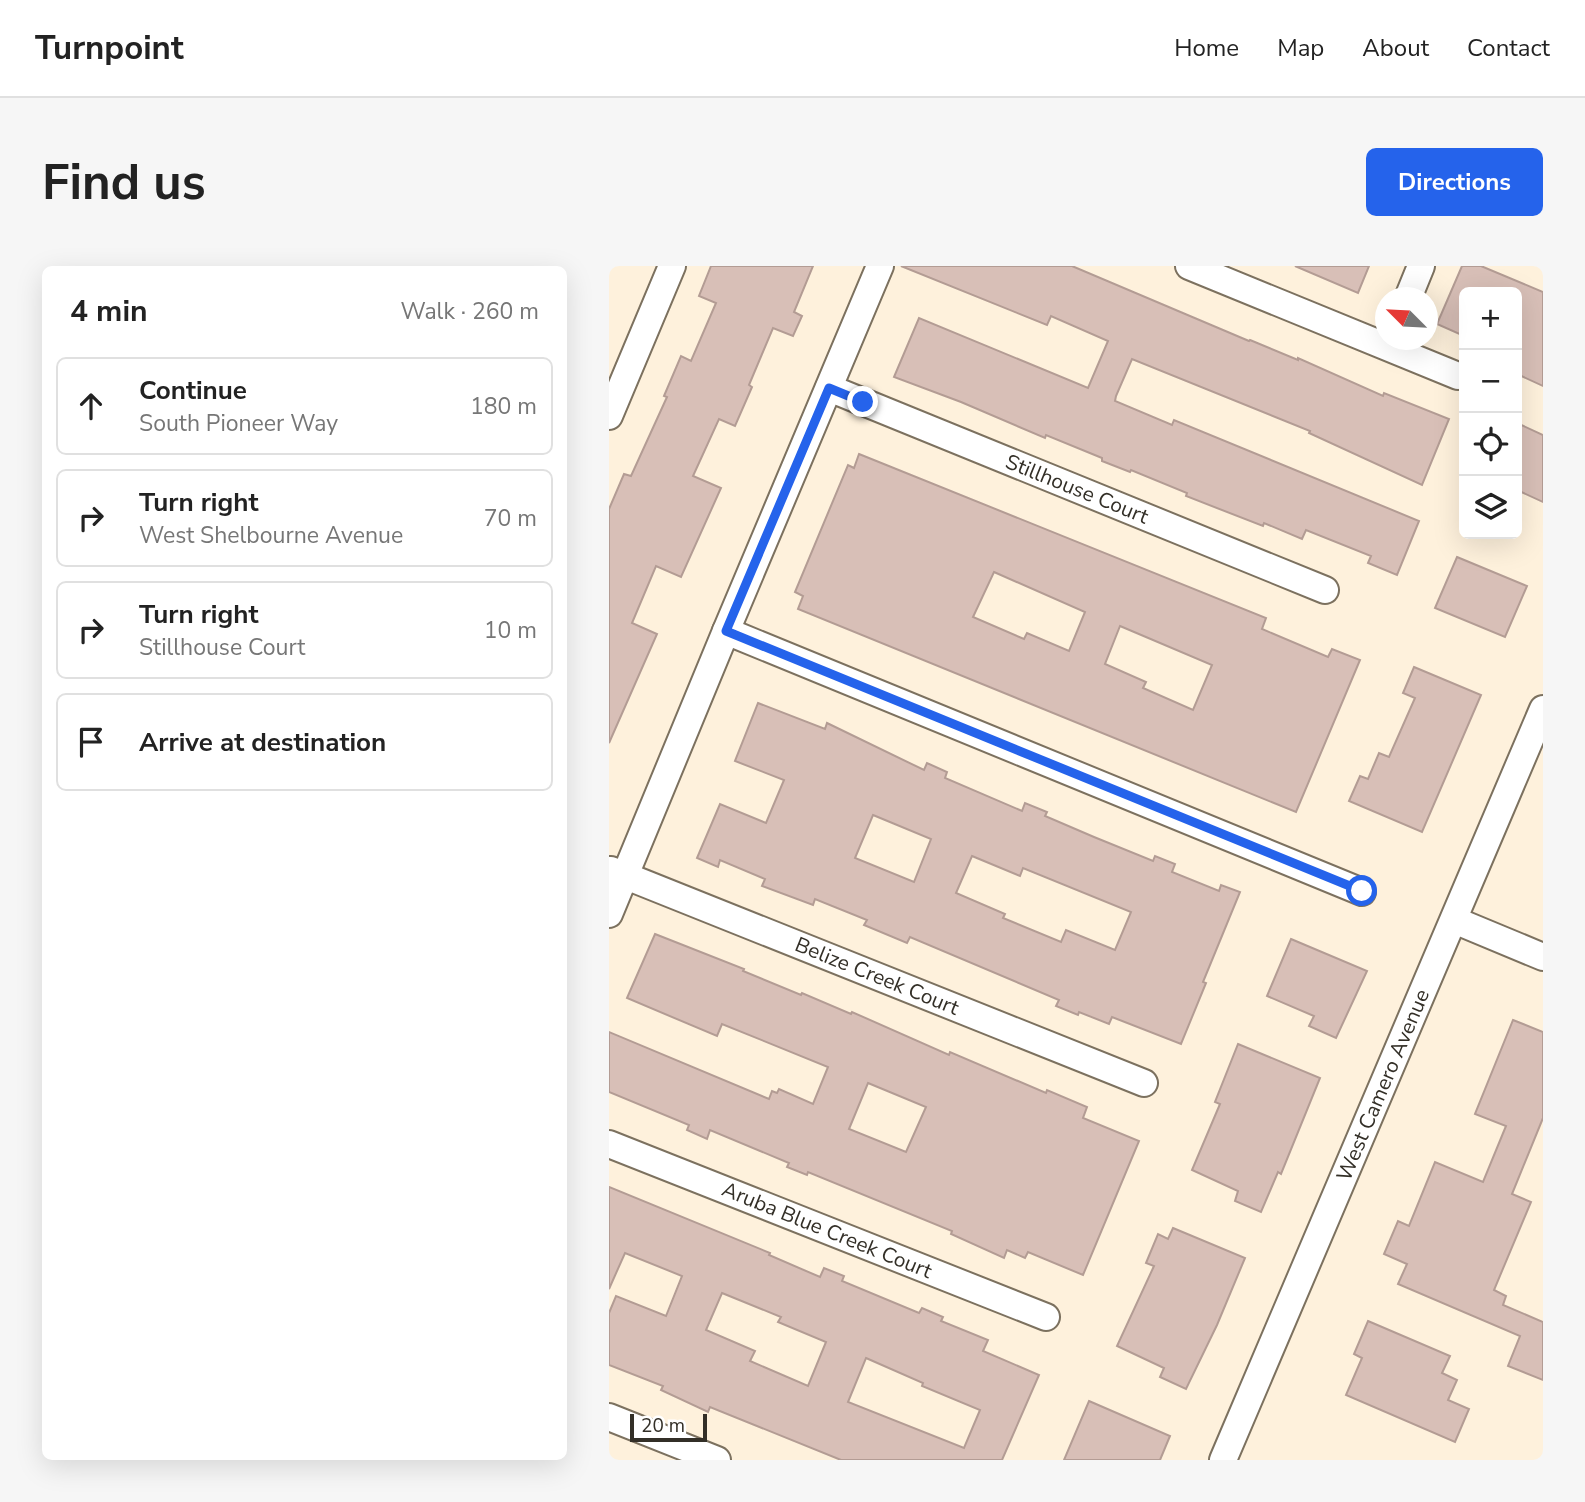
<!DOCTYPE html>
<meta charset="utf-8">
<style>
body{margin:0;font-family:"Nunito Sans",sans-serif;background:#f6f6f6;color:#222}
.controls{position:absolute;right:21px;top:21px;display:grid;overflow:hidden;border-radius:10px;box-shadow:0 7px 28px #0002}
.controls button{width:63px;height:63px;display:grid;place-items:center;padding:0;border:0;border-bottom:2px solid #e0e0e0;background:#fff;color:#222;font:35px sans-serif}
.compass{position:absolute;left:766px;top:21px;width:63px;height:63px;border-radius:50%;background:#fff;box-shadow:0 7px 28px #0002;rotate:294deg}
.scale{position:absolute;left:21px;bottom:18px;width:77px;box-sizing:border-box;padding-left:7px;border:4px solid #332f27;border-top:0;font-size:19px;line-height:24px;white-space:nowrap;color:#332f27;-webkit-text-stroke:5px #fff;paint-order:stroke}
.stop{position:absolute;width:21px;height:21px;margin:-16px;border:5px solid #2563eb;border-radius:50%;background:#fff}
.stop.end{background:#2563eb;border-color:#fff;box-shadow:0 2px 7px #0008}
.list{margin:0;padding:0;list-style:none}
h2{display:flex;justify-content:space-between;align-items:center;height:91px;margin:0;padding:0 28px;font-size:30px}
h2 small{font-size:23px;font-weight:400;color:#767676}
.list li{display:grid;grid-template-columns:46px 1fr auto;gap:21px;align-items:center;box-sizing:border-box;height:98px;margin:0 14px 14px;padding:0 14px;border:2px solid #e0e0e0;border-radius:10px}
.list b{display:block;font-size:26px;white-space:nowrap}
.list p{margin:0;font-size:23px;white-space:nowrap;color:#767676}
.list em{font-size:23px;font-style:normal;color:#767676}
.icon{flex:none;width:38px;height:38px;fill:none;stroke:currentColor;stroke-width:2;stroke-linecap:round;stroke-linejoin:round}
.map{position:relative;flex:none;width:934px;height:1194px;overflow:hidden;border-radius:10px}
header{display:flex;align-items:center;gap:42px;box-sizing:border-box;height:98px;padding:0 35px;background:#fff;border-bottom:2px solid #e0e0e0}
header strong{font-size:33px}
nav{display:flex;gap:38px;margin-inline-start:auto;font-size:24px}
.intro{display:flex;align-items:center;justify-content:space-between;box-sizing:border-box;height:168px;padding:0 42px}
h1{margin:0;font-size:49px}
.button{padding:18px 32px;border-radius:10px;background:#2563eb;color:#fff;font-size:24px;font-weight:700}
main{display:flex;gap:42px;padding:0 42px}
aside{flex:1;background:#fff;border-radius:10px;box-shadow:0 7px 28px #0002}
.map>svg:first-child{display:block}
.building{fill:#d8bfb7;stroke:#b39c94;stroke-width:2;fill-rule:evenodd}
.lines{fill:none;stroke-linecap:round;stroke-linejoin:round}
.street-casing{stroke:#7c715f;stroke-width:30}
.street{stroke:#fff;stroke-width:26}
.route{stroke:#2563eb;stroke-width:9}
.labels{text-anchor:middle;stroke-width:5;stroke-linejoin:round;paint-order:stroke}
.street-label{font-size:21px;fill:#332f27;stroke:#fff}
</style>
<header>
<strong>Turnpoint</strong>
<nav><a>Home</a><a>Map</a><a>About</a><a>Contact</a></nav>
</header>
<div class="intro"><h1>Find us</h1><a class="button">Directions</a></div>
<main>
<aside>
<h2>4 min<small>Walk · 260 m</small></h2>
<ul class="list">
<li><svg class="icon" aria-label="ahead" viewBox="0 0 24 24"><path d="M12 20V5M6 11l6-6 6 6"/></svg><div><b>Continue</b><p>South Pioneer Way</p></div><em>180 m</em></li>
<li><svg class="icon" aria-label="right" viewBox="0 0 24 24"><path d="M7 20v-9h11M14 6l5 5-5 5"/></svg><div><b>Turn right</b><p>West Shelbourne Avenue</p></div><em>70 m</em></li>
<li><svg class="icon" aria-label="right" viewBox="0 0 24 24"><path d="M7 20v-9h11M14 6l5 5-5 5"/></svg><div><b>Turn right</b><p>Stillhouse Court</p></div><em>10 m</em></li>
<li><svg class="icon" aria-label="arrive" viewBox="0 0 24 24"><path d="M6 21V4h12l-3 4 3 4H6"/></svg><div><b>Arrive at destination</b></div></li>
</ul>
</aside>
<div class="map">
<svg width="934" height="1194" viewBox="0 0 934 1194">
<rect width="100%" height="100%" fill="#fef1dc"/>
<g class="building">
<polygon points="102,0 204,0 185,46 193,50 184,70 164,62 140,119 143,121 126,160 110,153 84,210 112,222 72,311 47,300 23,357 48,368 0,477 0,243 15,208 22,210 58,131 55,130 72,90 82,95 107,37 90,30"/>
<polygon points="292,0 463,0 640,75 641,74 689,94 689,92 774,130 775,127 840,153 813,219 700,167 701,165 523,93 507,130 506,135 563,159 565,154 810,255 788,309 759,297 762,290 697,264 693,273 655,257 654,260 577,230 578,227 522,204 521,206 493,195 493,192 437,169 436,172 352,136 285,111 310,52 479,122 499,75 442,50 438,59"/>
<polygon points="686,0 760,0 749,27"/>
<polygon points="853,0 872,0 934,26 934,120 908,108 908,26 855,26 855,70 828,58"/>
<polygon points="908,157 934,169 934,236 908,224"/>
<path d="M250,188L657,352L653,363L719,391L723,383L751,394L687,546L189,343L194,330L186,326L239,199L245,202ZM385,306L476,346L460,385L418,367L415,373L364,351ZM511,360L603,399L584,444L534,422L537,416L496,398Z"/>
<polygon points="848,291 918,320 896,371 826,342"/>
<polygon points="805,401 872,429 813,566 740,535 751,510 759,513 770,487 780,491 806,432 794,427"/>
<path d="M149,437L216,463L218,457L315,504L318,497L338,506L336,512L413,545L416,537L438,546L436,550L485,571L544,595L546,590L566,598L563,606L610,625L612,619L631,626L594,716L597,717L572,778L503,751L500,758L470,746L469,749L447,740L450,734L301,671L298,677L255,659L258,654L206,633L204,639L153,620L156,613L111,594L109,601L88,592L111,538L157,557L175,514L126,495ZM264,549L322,573L305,616L246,592ZM363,590L411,610L414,602L522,646L506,684L457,664L452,676L394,652L396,648L347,627Z"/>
<path d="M46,668L135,703L134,705L192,729L193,727L242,748L243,746L340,789L341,786L437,827L438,824L478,841L474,852L530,875L474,1009L419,986L416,992L398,984L395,992L342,968L343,965L199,906L198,909L178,901L180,897L101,864L98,873L78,864L80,859L0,826V766L160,833L163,825L168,827L170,823L204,838L219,801L113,758L108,770L18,732ZM259,817L317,841L297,886L240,863Z"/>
<polygon points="682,673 758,705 727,772 700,760 705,750 658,730"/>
<polygon points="904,754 934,766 934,852 903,928 922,936 885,1024 897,1030 894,1039 934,1056 934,1114 899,1100 911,1070 789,1018 798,998 775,988 789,955 800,960 826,896 874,916 897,860 866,848"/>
<polygon points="629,778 711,812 672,908 669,906 652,946 626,935 629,925 583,904 611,838 606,836"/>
<path d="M0,921L161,987L160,989L211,1011L215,1002L235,1010L233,1015L310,1047L313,1042L334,1051L332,1055L379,1074L374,1085L430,1109L393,1194H232L101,1141L99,1146L52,1124L54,1120L0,1099V1047L7,1030L57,1050L73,1010L16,987L0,1023ZM113,1027L172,1051L169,1056L217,1076L199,1120L141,1095L146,1085L97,1064ZM257,1092L314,1117L313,1120L371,1144L355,1182L239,1136Z"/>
<polygon points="564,962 636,992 608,1059 577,1123 551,1111 555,1102 508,1080 545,1000 537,997 549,968 559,973"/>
<polygon points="759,1055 841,1090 833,1107 848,1114 839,1134 860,1143 846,1176 737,1129 753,1092 745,1088"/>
<polygon points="480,1135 561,1170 551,1194 455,1194"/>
</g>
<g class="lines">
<g class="street-casing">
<g id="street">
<polyline points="580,0 849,110"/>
<polyline points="799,32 812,0"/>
<polyline points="220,122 716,324"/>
<polyline points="0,150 63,0"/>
<polyline points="117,365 753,626"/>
<polyline points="2,604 535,817"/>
<polyline points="0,648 117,365 271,0"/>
<polyline points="845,654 934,691"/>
<polyline points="0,878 437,1051"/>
<polyline points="0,1151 108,1194"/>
<polyline points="614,1194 934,443"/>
</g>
</g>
<use href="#street" class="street"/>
</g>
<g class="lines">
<polyline class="route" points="254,136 220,122 117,365 753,625"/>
</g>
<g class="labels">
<g class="street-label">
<text transform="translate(468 223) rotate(22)" y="7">Stillhouse Court</text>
<text transform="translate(268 710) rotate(22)" y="7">Belize Creek Court</text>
<text transform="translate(774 819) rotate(-67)" y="7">West Camero Avenue</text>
<text transform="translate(218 964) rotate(22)" y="7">Aruba Blue Creek Court</text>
</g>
</g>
</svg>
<div class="controls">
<button>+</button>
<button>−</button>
<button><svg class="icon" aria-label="locate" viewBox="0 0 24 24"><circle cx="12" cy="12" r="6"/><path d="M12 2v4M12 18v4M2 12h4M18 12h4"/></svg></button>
<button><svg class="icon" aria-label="layers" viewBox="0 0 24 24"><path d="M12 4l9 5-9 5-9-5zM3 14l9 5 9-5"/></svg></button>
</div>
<svg class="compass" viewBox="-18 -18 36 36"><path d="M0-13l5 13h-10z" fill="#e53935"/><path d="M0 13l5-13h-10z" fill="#767676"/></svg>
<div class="scale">20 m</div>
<div class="stop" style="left:753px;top:625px"></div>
<div class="stop end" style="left:254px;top:136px"></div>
</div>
</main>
